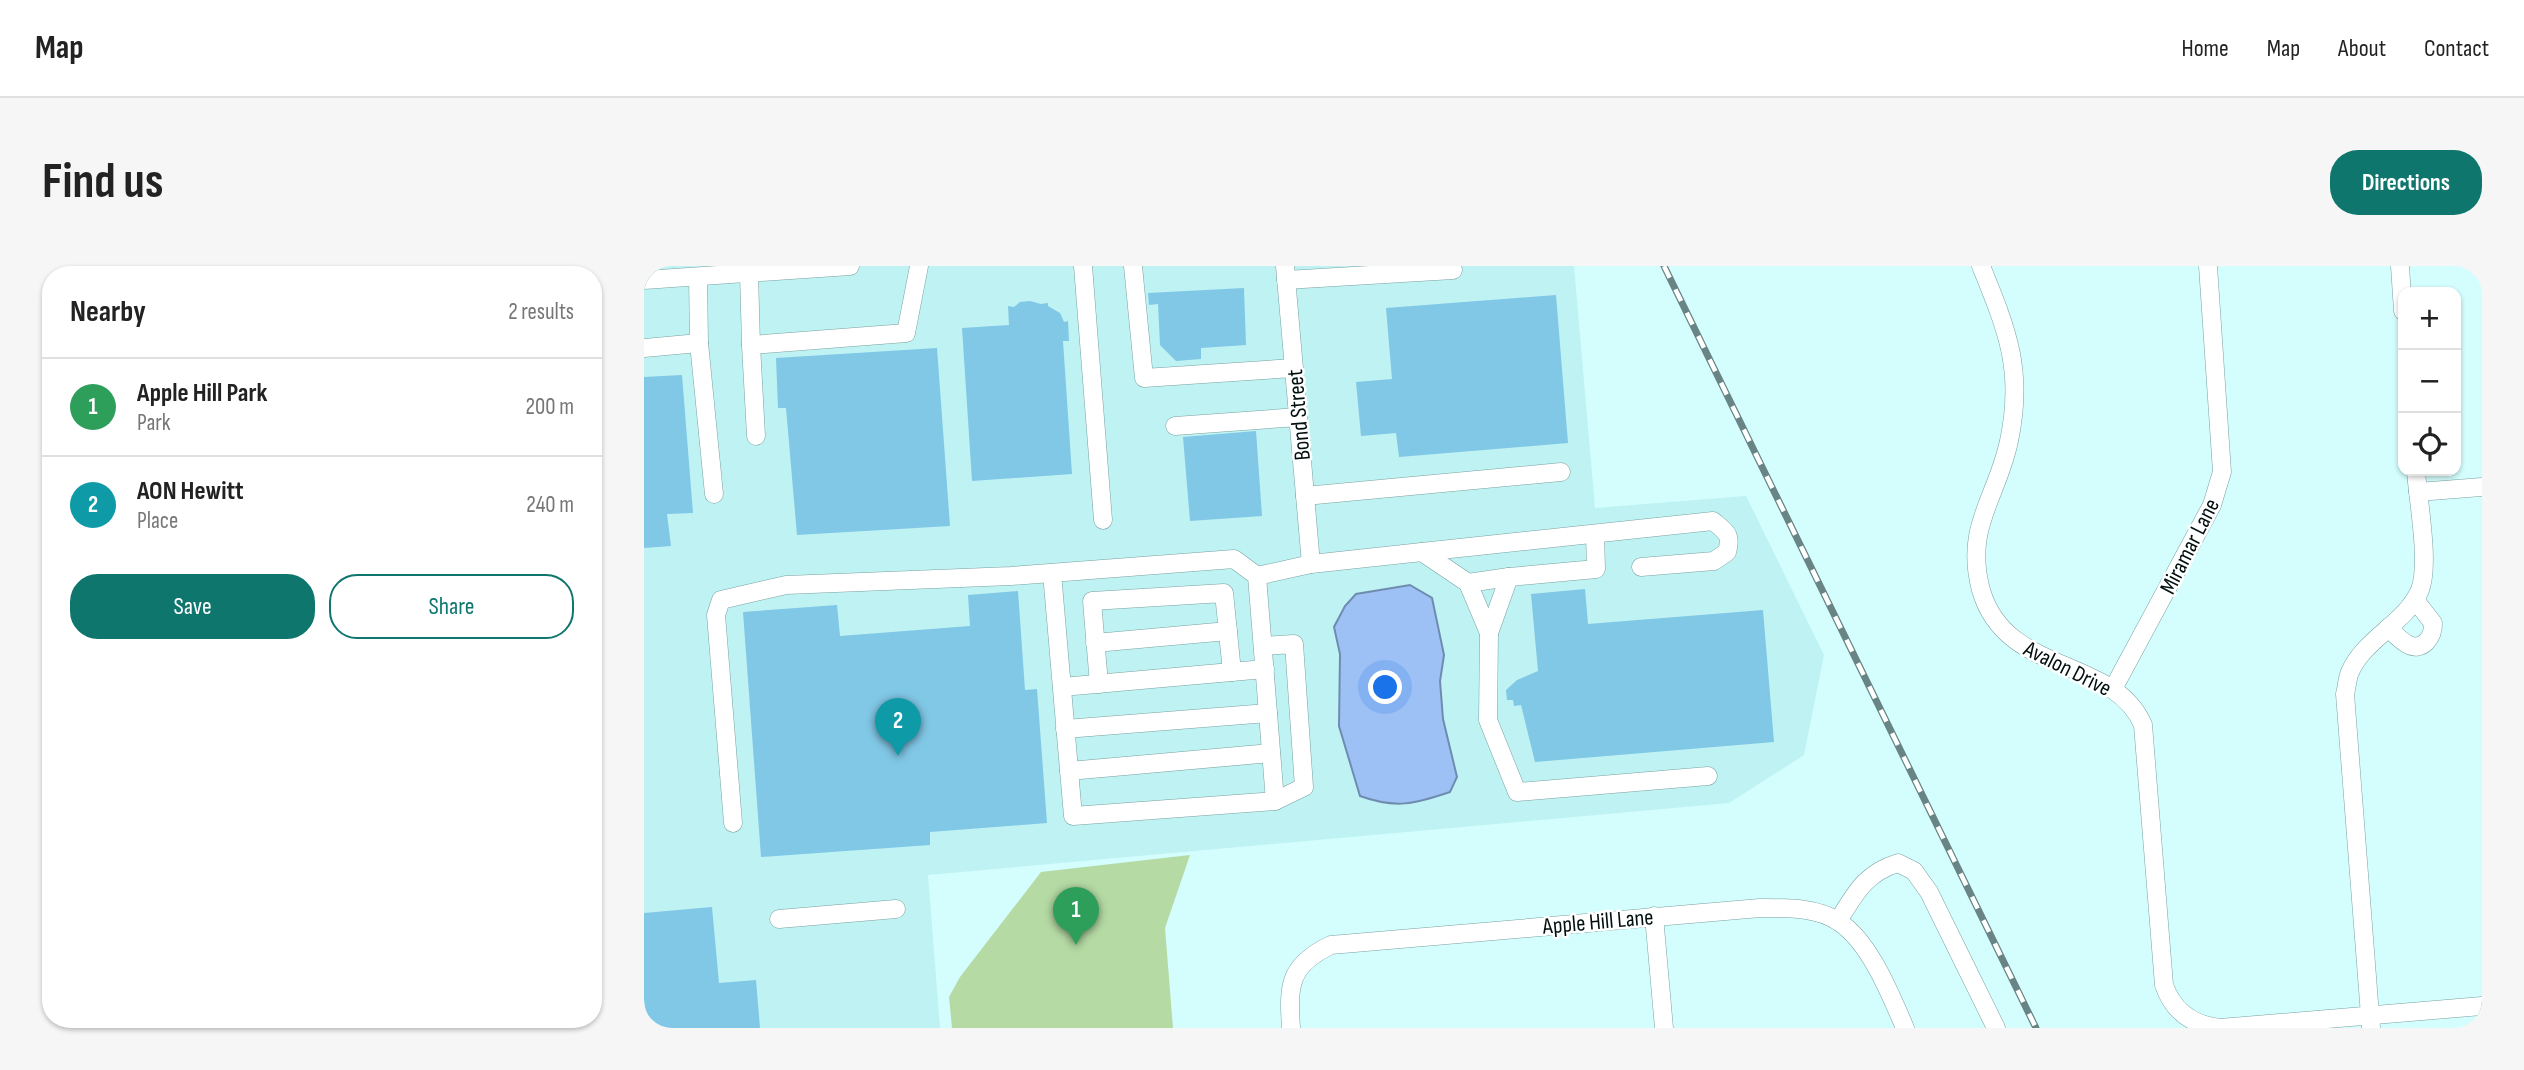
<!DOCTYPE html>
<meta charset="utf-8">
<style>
body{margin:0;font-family:"Sofia Sans Condensed",sans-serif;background:#f6f6f6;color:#222}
.controls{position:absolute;right:21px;top:21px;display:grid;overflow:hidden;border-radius:14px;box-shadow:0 2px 5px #0004}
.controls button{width:63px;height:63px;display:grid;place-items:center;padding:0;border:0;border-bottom:2px solid #e0e0e0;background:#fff;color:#222;font:35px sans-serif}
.you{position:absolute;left:742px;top:422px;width:24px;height:24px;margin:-18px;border:5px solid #fff;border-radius:50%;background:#1a73e8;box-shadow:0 0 0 10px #1a73e833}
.badge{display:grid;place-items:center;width:46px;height:46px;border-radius:50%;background:#0f766e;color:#fff;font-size:23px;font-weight:700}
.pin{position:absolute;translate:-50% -58px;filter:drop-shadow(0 2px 4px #0008)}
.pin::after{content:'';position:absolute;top:37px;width:24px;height:21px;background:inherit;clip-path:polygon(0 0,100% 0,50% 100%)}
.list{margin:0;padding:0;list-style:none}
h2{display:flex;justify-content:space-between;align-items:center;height:91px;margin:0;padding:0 28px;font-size:30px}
h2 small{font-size:23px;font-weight:400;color:#767676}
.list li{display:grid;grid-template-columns:46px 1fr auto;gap:21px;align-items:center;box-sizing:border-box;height:98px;padding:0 28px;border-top:2px solid #e0e0e0}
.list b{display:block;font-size:26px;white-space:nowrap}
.list p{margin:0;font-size:23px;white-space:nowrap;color:#767676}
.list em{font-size:23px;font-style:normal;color:#767676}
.actions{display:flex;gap:14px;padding:21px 28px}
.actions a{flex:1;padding:16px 0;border:2px solid #0f766e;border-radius:28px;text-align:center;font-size:24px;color:#0f766e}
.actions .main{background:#0f766e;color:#fff}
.icon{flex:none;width:38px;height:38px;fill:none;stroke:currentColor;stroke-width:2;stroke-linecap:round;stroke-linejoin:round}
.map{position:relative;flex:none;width:1838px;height:762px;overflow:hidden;border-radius:28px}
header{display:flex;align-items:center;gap:42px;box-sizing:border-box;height:98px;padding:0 35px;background:#fff;border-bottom:2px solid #e0e0e0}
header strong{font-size:33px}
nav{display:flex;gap:38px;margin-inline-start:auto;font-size:24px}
.intro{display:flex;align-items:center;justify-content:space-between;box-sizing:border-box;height:168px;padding:0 42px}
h1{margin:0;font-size:49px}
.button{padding:18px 32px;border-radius:28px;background:#0f766e;color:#fff;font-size:24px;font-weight:700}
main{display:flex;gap:42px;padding:0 42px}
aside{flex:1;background:#fff;border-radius:28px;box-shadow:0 2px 5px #0004}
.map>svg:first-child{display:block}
.built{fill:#bff2f3}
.green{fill:#b5daa4}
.water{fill:#9ec1f5;stroke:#6f8cb0;stroke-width:2}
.building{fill:#81c7e6}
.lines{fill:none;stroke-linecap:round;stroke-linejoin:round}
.minor-casing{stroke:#7aa1a1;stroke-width:19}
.minor{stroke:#fff;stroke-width:18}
.rail-casing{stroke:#698484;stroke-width:7}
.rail{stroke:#fff;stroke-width:4.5;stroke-dasharray:13;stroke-linecap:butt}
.labels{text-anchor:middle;stroke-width:5;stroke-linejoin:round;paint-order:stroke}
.street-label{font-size:23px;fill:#020f0f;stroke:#fff}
</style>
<header>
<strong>Map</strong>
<nav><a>Home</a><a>Map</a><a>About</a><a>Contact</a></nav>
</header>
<div class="intro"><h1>Find us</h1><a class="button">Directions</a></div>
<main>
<aside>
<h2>Nearby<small>2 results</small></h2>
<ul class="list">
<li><span class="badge" style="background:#2e9e5b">1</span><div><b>Apple Hill Park</b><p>Park</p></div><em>200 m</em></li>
<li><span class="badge" style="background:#0f9aa8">2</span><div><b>AON Hewitt</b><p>Place</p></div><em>240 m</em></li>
</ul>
<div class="actions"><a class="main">Save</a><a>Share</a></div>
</aside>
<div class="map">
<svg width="1838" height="762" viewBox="0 0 1838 762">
<rect width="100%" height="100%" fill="#d4fdfd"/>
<polygon class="built" points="0,0 930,0 951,242 1102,230 1180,389 1160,489 1085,537 284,609 296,762 0,762"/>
<polygon class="green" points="546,589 521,662 529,762 308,762 305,731 316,711 397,606"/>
<path class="water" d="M766,319L788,332L800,389L796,415L799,453L813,511L806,526C770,538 752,543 716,530L695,460L696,388L690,361L701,340L712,328Z"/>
<g class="building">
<polygon points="600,22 602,79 557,82 557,93 532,95 516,79 514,38 505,39 504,27"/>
<polygon points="912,29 924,177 755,191 752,167 717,170 712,116 748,113 742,42"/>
<polygon points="386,35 397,38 404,37 404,40 416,47 420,56 424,55 425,75 419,75 428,208 328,215 318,62 365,59 364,40 370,41 376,36"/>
<polygon points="293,82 306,260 153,269 142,142 134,142 132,92"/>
<polygon points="38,109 49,247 23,248 27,280 0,282 0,111"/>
<polygon points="612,165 618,250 546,255 539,171"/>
<polygon points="941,323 944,358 1119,344 1130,476 891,496 877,439 870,440 869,434 863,434 862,424 873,414 894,405 887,328"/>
<polygon points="374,325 381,424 393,423 403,557 286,566 286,579 117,591 99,346 193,339 196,370 326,360 324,329"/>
<polygon points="68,641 75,717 112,714 116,762 3,762 0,733 0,647"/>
</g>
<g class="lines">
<g class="minor-casing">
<g id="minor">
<polyline points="439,0 459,254"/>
<polyline points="489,0 500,112 650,102"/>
<polyline points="641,0 667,298"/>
<path d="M1337,0C1363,64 1380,104 1365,175C1353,232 1320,261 1337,324C1361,410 1470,390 1499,459L1520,719C1529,745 1548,759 1576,762L1838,740"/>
<polyline points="1756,0 1759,45"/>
<polyline points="105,7 107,79"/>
<polyline points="54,11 55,77 70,228"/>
<polyline points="0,14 206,0"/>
<polyline points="642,14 809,4"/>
<polyline points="0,82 55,77"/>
<polyline points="531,160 654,151"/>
<polyline points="112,170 107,79 262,67 275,0"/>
<polyline points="1774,226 1838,221"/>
<polyline points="661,230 917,206"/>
<path d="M778,286L1069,255C1082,266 1088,268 1083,286L1070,295L997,301"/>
<polyline points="408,307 429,550 631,535 660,521 650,378 619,380"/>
<polyline points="613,310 667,298 778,286 824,317 845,367 844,454 873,526 1064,510"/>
<polyline points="824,317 865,311"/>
<path d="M1744,362C1750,367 1756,374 1763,378C1778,387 1790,371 1789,357L1771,334"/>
<polyline points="845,367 865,311 952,303 951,268"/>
<polyline points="451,377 584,365"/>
<polyline points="455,418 448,335 580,327 588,406"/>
<polyline points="418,421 621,403"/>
<polyline points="1469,423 1568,239 1578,206 1564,0"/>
<polyline points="421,463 624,447"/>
<polyline points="425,505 627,487"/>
<polyline points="89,557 72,349 77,334 142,319 367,310 590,293 613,310 631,535"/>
<polyline points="1010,650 1020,762"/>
<polyline points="135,653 252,643"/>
<path d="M1194,655C1211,628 1221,607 1254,597L1270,605L1285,626L1352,762"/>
<path d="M647,762C644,719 645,699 687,679L1116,642C1142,642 1173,641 1195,656C1226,676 1247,730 1261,762"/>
<path d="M1727,762L1701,428C1703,421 1703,413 1706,406C1720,373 1762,357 1776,324C1786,297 1774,235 1772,205"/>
</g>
</g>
<use href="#minor" class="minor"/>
<g class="rail-casing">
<polyline id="rail" points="1020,0 1392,762"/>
</g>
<use href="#rail" class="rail"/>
</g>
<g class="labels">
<g class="street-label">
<text transform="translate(654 149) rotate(-95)" y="8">Bond Street</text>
<text transform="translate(1545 280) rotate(-63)" y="8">Miramar Lane</text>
<text transform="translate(1424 402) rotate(27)" y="8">Avalon Drive</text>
<text transform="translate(954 655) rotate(-5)" y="8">Apple Hill Lane</text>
</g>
</g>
</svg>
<div class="controls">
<button>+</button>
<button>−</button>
<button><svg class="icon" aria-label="locate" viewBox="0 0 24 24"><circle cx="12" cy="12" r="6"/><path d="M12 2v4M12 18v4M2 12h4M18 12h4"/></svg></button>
</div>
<div class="you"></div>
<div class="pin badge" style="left:432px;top:679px;background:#2e9e5b">1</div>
<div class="pin badge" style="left:254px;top:490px;background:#0f9aa8">2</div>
</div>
</main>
